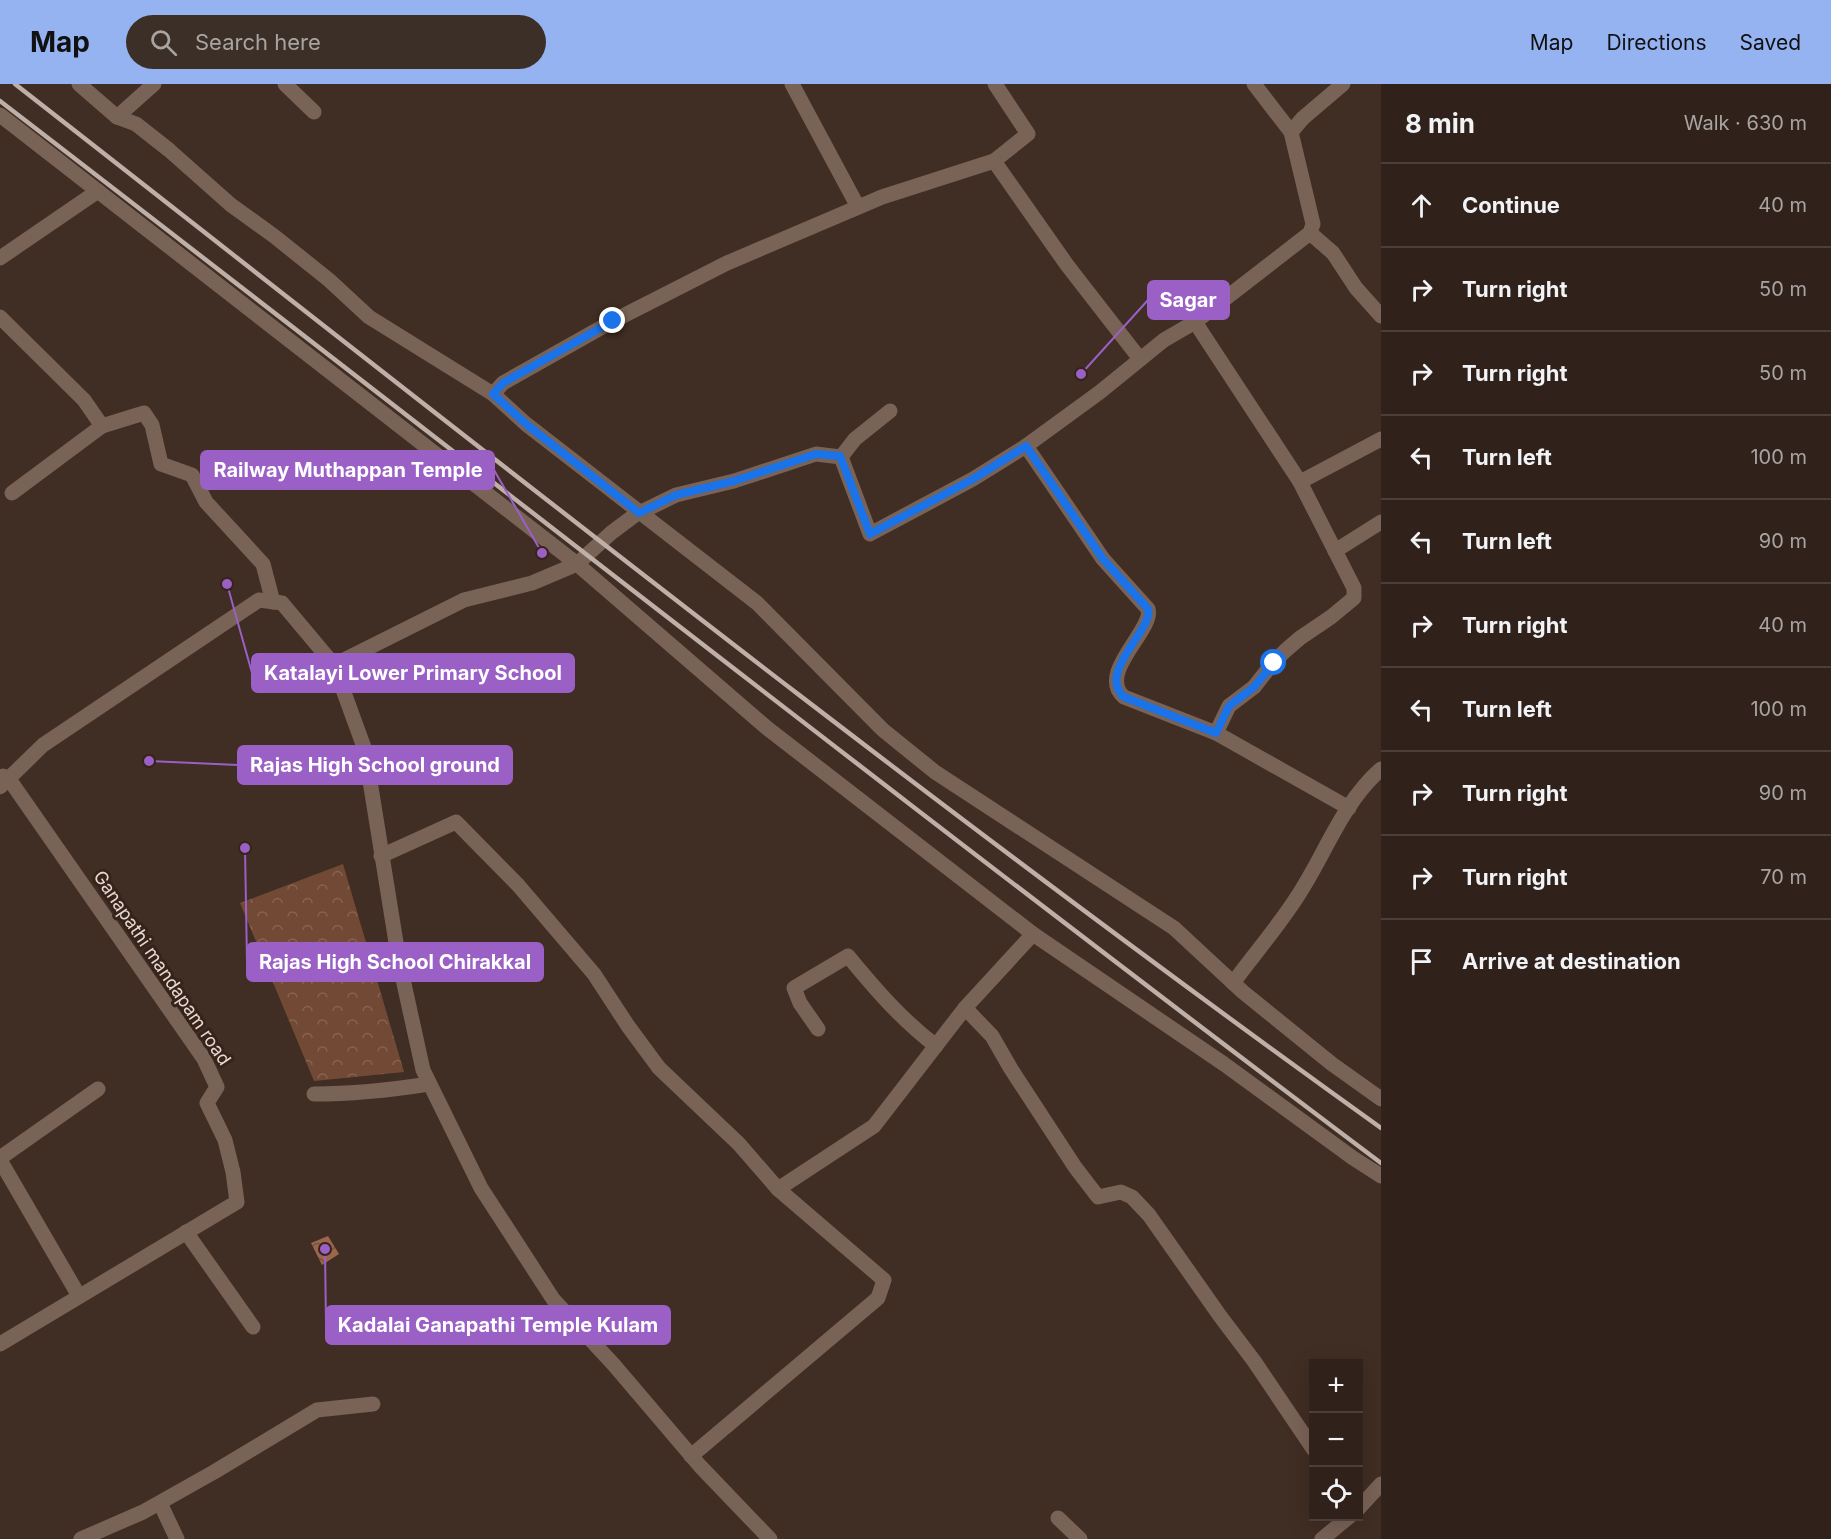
<!DOCTYPE html>
<meta charset="utf-8">
<style>
body{margin:0;font-family:Inter,sans-serif;background:#3c2f27;color:#f1f3f6}
.controls{position:absolute;right:18px;bottom:18px;display:grid;overflow:hidden;border-radius:0px;box-shadow:0 6px 24px #0002}
.controls button{width:54px;height:54px;display:grid;place-items:center;padding:0;border:0;border-bottom:2px solid #4b3f39;background:#30221a;color:#f1f3f6;font:30px sans-serif}
.stop{position:absolute;width:18px;height:18px;margin:-14px;border:4px solid #1a73e8;border-radius:50%;background:#fff}
.stop.end{background:#1a73e8;border-color:#fff;box-shadow:0 2px 6px #0008}
.list{margin:0;padding:0;list-style:none}
h2{display:flex;justify-content:space-between;align-items:center;height:78px;margin:0;padding:0 24px;font-size:26px}
h2 small{font-size:20px;font-weight:400;color:#a8a4a2}
.list li{display:grid;grid-template-columns:39px 1fr auto;gap:18px;align-items:center;box-sizing:border-box;height:84px;padding:0 24px;border-top:2px solid #4b3f39}
.list b{display:block;font-size:22px;white-space:nowrap}
.list em{font-size:20px;font-style:normal;color:#a8a4a2}
.icon{flex:none;width:33px;height:33px;fill:none;stroke:currentColor;stroke-width:2;stroke-linecap:round;stroke-linejoin:round}
.map{position:relative;flex:none;width:1381px;height:1455px;overflow:hidden}
header{display:flex;align-items:center;gap:36px;box-sizing:border-box;height:84px;padding:0 30px;background:#95b2f1;color:#111}
header strong{font-size:28px}
nav{display:flex;gap:33px;margin-inline-start:auto;font-size:21px}
.search{width:420px;height:54px;background:#3c2f27;display:flex;align-items:center;gap:15px;box-sizing:border-box;padding:0 21px;border-radius:33px;color:#a8a4a2;font-size:22px}
main{display:flex}
aside{flex:1;background:#30221a}
.map>svg:first-child{display:block}
.park{fill:url(#park-crowns)}
.water{fill:url(#water-waves)}
.lines{fill:none;stroke-linecap:round;stroke-linejoin:round}
.minor{stroke:#796256;stroke-width:15}
.rail{stroke:#beafa8;stroke-width:4.5}
.route{stroke:#1a73e8;stroke-width:8}
.labels{text-anchor:middle;stroke-width:6;stroke-linejoin:round;paint-order:stroke}
.street-label{font-size:18px;fill:#e7dad4;stroke:#36231a}
.leader{fill:none;stroke:#9b60c5;stroke-width:2}
.callout-dot{fill:#9b60c5;stroke:#36231a;stroke-width:2}
.callout{fill:#9b60c5;stroke:#9b60c5;stroke-width:2}
.callout-label{font-size:20px;text-anchor:middle;font-weight:bold;fill:#fff}
</style>
<header>
<strong>Map</strong>
<div class="search"><svg class="icon" aria-label="search" viewBox="0 0 24 24"><circle cx="10" cy="10" r="6"/><path d="M15 15l6 6"/></svg>Search here</div>
<nav><a>Map</a><a>Directions</a><a>Saved</a></nav>
</header>
<main>
<div class="map">
<svg width="1381" height="1455" viewBox="0 0 1381 1455">
<defs>
<pattern id="park-crowns" width="20" height="18" patternUnits="userSpaceOnUse" patternTransform="scale(1.5)"><rect width="20" height="18" fill="#724935"/><path d="M2 6a3 3 0 1 1 6 0M12 15a3 3 0 1 1 6 0" fill="none" stroke="#866351"/></pattern>
<pattern id="water-waves" width="16" height="10" patternUnits="userSpaceOnUse" patternTransform="scale(1.5)"><rect width="16" height="10" fill="#9b664c"/><path d="M0 5q4-4 8 0t8 0" fill="none" stroke="#745547"/></pattern>
</defs>
<rect width="100%" height="100%" fill="#402d23"/>
<polygon class="park" points="343,780 404,988 314,997 240,819"/>
<polygon class="water" points="328,1152 339,1170 322,1181 311,1159"/>
<g class="lines">
<g class="minor">
<polyline points="79,0 117,33 136,40 169,66 231,121 274,152 329,196 369,233 493,310 526,340 757,519 883,646 935,688 1174,844 1243,908 1332,980 1381,1015"/>
<polyline points="285,0 314,28"/>
<polyline points="792,0 858,123"/>
<polyline points="995,0 1028,50 994,77 1067,181 1140,275"/>
<polyline points="1254,0 1291,48"/>
<polyline points="0,31 577,480 767,644 1033,850 1224,980 1353,1074 1381,1092"/>
<polyline points="117,33 154,0"/>
<polyline points="1310,149 1333,169 1356,204 1381,232"/>
<polyline points="0,174 98,107"/>
<polyline points="0,233 84,316 102,342"/>
<polyline points="1195,238 1300,398 1354,504 1354,514 1331,533 1300,554 1286,566 1273,579 1254,603 1229,622 1216,649"/>
<polyline points="493,310 503,299 613,237 727,179 882,113 994,77"/>
<path d="M1026,362L1103,475L1148,525C1155,545 1096,589 1124,613L1216,649L1349,724"/>
<polyline points="841,373 855,355 890,327"/>
<polyline points="1300,398 1381,355"/>
<polyline points="12,409 102,342 144,329 152,341 161,380 192,391 206,418 263,480 273,518"/>
<polyline points="1335,467 1381,438"/>
<polyline points="334,581 464,516 532,499 577,480 611,449 635,431 676,411 734,397 816,370 841,373 870,450 973,395 1026,362 1100,308 1164,256 1195,238 1310,149 1313,140 1291,48 1303,34 1343,0"/>
<polyline points="0,703 43,661 259,516 282,519 334,581 365,666 399,877 423,986 481,1104 553,1215 614,1281 700,1382 770,1455"/>
<polyline points="381,772 456,738 518,801 594,890 628,942 659,984 739,1060 778,1105 874,1042 965,924"/>
<polyline points="1033,850 965,924 992,952 1011,985 1075,1083 1098,1113 1121,1108 1132,1113 1149,1131 1220,1232 1254,1277 1314,1366"/>
<path d="M1233,899C1254,870 1278,843 1297,813C1325,771 1342,719 1381,685"/>
<path d="M818,945L800,919L794,904L848,872C876,906 901,935 936,962"/>
<path d="M314,1010C353,1010 391,1006 429,1000"/>
<polyline points="0,1074 98,1005"/>
<polyline points="0,1076 79,1212"/>
<polyline points="186,1148 253,1243"/>
<polyline points="0,1260 237,1118 233,1088 225,1056 207,1019 217,1003 204,975 9,695 3,692"/>
<polyline points="691,1372 878,1214 884,1196 778,1105"/>
<polyline points="160,1419 177,1455"/>
<polyline points="1358,1425 1381,1400"/>
<polyline points="1058,1434 1080,1455"/>
<polyline points="81,1455 143,1428 214,1388 317,1326 373,1320"/>
<polyline points="1322,1455 1350,1432"/>
</g>
<g class="rail">
<path d="M15,0C467,353 915,710 1381,1044"/>
<path d="M0,17C460,371 917,730 1381,1079"/>
</g>
</g>
<g class="lines">
<path class="route" d="M613,237L503,299L493,310L526,340L639,429L676,411L734,397L816,370L840,372L870,450L973,395L1026,362L1103,475L1148,525C1154,545 1096,588 1124,613L1216,649L1229,622L1254,603L1274,579"/>
</g>
<g class="labels">
<g class="street-label">
<text transform="translate(162 884) rotate(56)" y="6">Ganapathi mandapam road</text>
</g>
</g>
<path class="leader" d="M1081 290L1148 216M542 469L494 386M227 500L252 589M149 677L238 681M245 764L247 878M325 1165L326 1241"/>
<g class="callout-dot">
<circle cx="1081" cy="290" r="6"/>
<circle cx="542" cy="469" r="6"/>
<circle cx="227" cy="500" r="6"/>
<circle cx="149" cy="677" r="6"/>
<circle cx="245" cy="764" r="6"/>
<circle cx="325" cy="1165" r="6"/>
</g>
<g class="callout">
<rect x="1148" y="197" width="81" height="38" rx="6"/>
<rect x="201" y="367" width="293" height="38" rx="6"/>
<rect x="252" y="570" width="322" height="38" rx="6"/>
<rect x="238" y="662" width="274" height="38" rx="6"/>
<rect x="247" y="859" width="296" height="38" rx="6"/>
<rect x="326" y="1222" width="344" height="38" rx="6"/>
</g>
<g class="callout-label">
<text x="1188" y="223">Sagar</text>
<text x="348" y="393">Railway Muthappan Temple</text>
<text x="413" y="596">Katalayi Lower Primary School</text>
<text x="375" y="688">Rajas High School ground</text>
<text x="395" y="885">Rajas High School Chirakkal</text>
<text x="498" y="1248">Kadalai Ganapathi Temple Kulam</text>
</g>
</svg>
<div class="controls">
<button>+</button>
<button>−</button>
<button><svg class="icon" aria-label="locate" viewBox="0 0 24 24"><circle cx="12" cy="12" r="6"/><path d="M12 2v4M12 18v4M2 12h4M18 12h4"/></svg></button>
</div>
<div class="stop" style="left:1274px;top:579px"></div>
<div class="stop end" style="left:613px;top:237px"></div>
</div>
<aside>
<h2>8 min<small>Walk · 630 m</small></h2>
<ul class="list">
<li><svg class="icon" aria-label="ahead" viewBox="0 0 24 24"><path d="M12 20V5M6 11l6-6 6 6"/></svg><div><b>Continue</b></div><em>40 m</em></li>
<li><svg class="icon" aria-label="right" viewBox="0 0 24 24"><path d="M7 20v-9h11M14 6l5 5-5 5"/></svg><div><b>Turn right</b></div><em>50 m</em></li>
<li><svg class="icon" aria-label="right" viewBox="0 0 24 24"><path d="M7 20v-9h11M14 6l5 5-5 5"/></svg><div><b>Turn right</b></div><em>50 m</em></li>
<li><svg class="icon" aria-label="left" viewBox="0 0 24 24"><path d="M17 20v-9H6M10 6l-5 5 5 5"/></svg><div><b>Turn left</b></div><em>100 m</em></li>
<li><svg class="icon" aria-label="left" viewBox="0 0 24 24"><path d="M17 20v-9H6M10 6l-5 5 5 5"/></svg><div><b>Turn left</b></div><em>90 m</em></li>
<li><svg class="icon" aria-label="right" viewBox="0 0 24 24"><path d="M7 20v-9h11M14 6l5 5-5 5"/></svg><div><b>Turn right</b></div><em>40 m</em></li>
<li><svg class="icon" aria-label="left" viewBox="0 0 24 24"><path d="M17 20v-9H6M10 6l-5 5 5 5"/></svg><div><b>Turn left</b></div><em>100 m</em></li>
<li><svg class="icon" aria-label="right" viewBox="0 0 24 24"><path d="M7 20v-9h11M14 6l5 5-5 5"/></svg><div><b>Turn right</b></div><em>90 m</em></li>
<li><svg class="icon" aria-label="right" viewBox="0 0 24 24"><path d="M7 20v-9h11M14 6l5 5-5 5"/></svg><div><b>Turn right</b></div><em>70 m</em></li>
<li><svg class="icon" aria-label="arrive" viewBox="0 0 24 24"><path d="M6 21V4h12l-3 4 3 4H6"/></svg><div><b>Arrive at destination</b></div></li>
</ul>
</aside>
</main>
